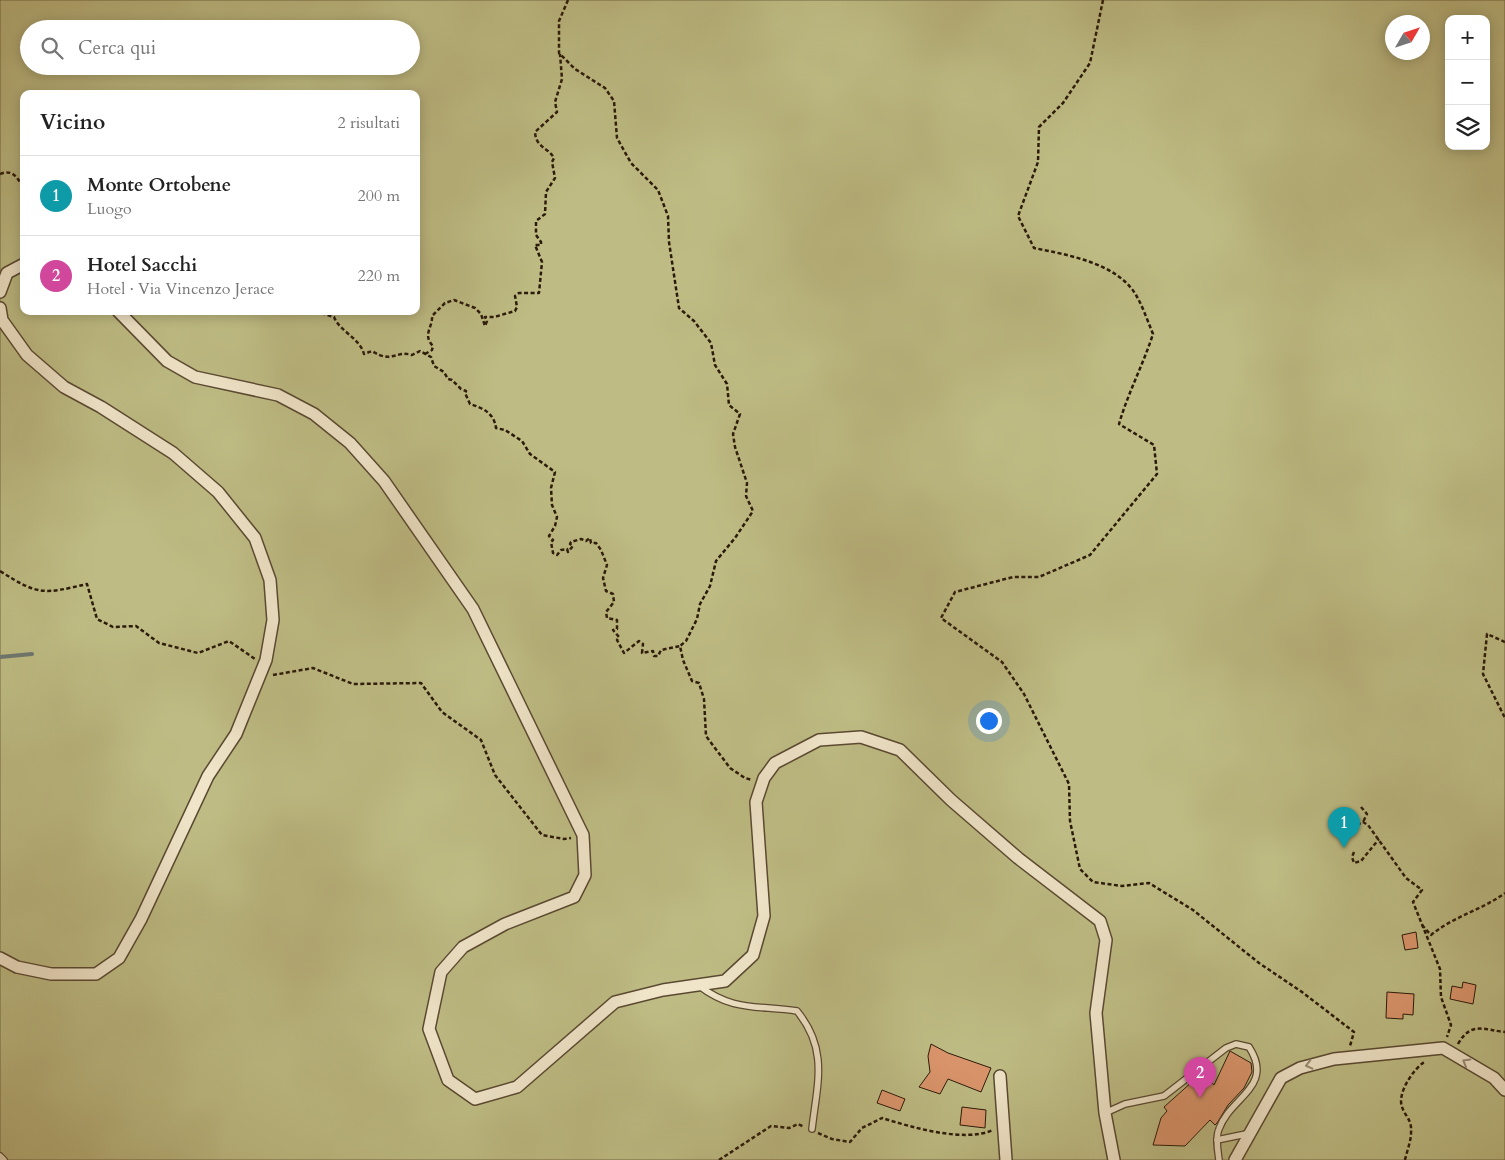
<!DOCTYPE html>
<html lang="it">
<meta charset="utf-8">
<style>
body{margin:0;font-family:Cardo,serif;background:#f2f2f2;color:#222}
.controls{position:absolute;right:15px;top:15px;display:grid;overflow:hidden;border-radius:10px;box-shadow:0 2px 12px #0003}
.controls button{width:45px;height:45px;display:grid;place-items:center;padding:0;border:0;border-bottom:1px solid #e0e0e0;background:#fff;color:#222;font:25px sans-serif}
.compass{position:absolute;left:1385px;top:15px;width:45px;height:45px;border-radius:50%;background:#fff;box-shadow:0 2px 12px #0003;rotate:51deg}
.you{position:absolute;left:988px;top:720px;width:18px;height:18px;margin:-12px;border:4px solid #fff;border-radius:50%;background:#1a73e8;box-shadow:0 0 0 8px #1a73e833}
.badge{display:grid;place-items:center;width:32px;height:32px;border-radius:50%;background:#0f766e;color:#fff;font-size:16px;font-weight:700}
.pin{position:absolute;translate:-50% -41px;filter:drop-shadow(0 1px 2px #0008)}
.pin::after{content:'';position:absolute;top:26px;width:18px;height:15px;background:inherit;clip-path:polygon(0 0,100% 0,50% 100%)}
.list{margin:0;padding:0;list-style:none}
h2{display:flex;justify-content:space-between;align-items:center;height:65px;margin:0;padding:0 20px;font-size:21px}
h2 small{font-size:16px;font-weight:400;color:#767676}
.list li{display:grid;grid-template-columns:32px 1fr auto;gap:15px;align-items:center;box-sizing:border-box;height:80px;padding:0 20px;border-top:1px solid #e0e0e0}
.list b{display:block;font-size:19px;white-space:nowrap}
.list p{margin:0;font-size:16px;white-space:nowrap;color:#767676}
.list em{font-size:16px;font-style:normal;color:#767676}
.icon{flex:none;width:28px;height:28px;fill:none;stroke:currentColor;stroke-width:2;stroke-linecap:round;stroke-linejoin:round}
.map{position:relative;flex:none;width:1505px;height:1160px;overflow:hidden}
.search{position:absolute;background:#fff;box-shadow:0 2px 12px #0003;left:20px;top:20px;width:400px;height:55px;display:flex;align-items:center;gap:12px;box-sizing:border-box;padding:0 18px;border-radius:28px;color:#767676;font-size:19px}
.panel{position:absolute;background:#fff;box-shadow:0 2px 12px #0003;left:20px;top:90px;width:400px;height:225px;border-radius:10px}
.map>svg:first-child{display:block}
.green{fill:#bebc84;stroke:#746b47;fill-rule:evenodd}
.lines{fill:none;stroke-linecap:round;stroke-linejoin:round}
.stream{stroke:#6f7871;stroke-width:4}
.building{fill:#db956c;stroke:#2b1a0a}
.lane-casing{stroke:#5a4932;stroke-width:8}
.street-casing{stroke:#5a4932;stroke-width:14}
.path{stroke:#2b1a0a;stroke-width:2.5;stroke-dasharray:4 2.5;stroke-linecap:butt}
.lane{stroke:#f0e5c9;stroke-width:5.5}
.street{stroke:#f0e5c9;stroke-width:11}
.oneway{stroke:#978a73}
</style>
<div class="map">
<svg width="1505" height="1160" viewBox="0 0 1505 1160">
<rect width="100%" height="100%" fill="#e8d7ac"/>
<filter id="stains"><feTurbulence type="fractalNoise" baseFrequency=".004" numOctaves="4"/><feColorMatrix values="0 0 0 0 .2 0 0 0 0 .09 0 0 0 0 .02 0 0 0 .5 -.17"/></filter>
<radialGradient id="worn" r=".72"><stop offset=".6" stop-color="#630" stop-opacity="0"/><stop offset="1" stop-color="#630" stop-opacity=".3"/></radialGradient>
<path class="green" d="M0,0H1505V1160H0ZM1449,19H1486V146H1449ZM1392,22H1422V52H1392ZM29,29H411V66H29ZM24,94H416V311H24Z"/>
<g class="lines">
<polyline class="stream" points="0,657 32,654"/>
</g>
<g class="building">
<polygon points="1416,932 1418,948 1405,950 1402,935"/>
<polygon points="1463,982 1476,985 1473,1004 1450,999 1452,986 1462,988"/>
<polygon points="1387,992 1414,994 1413,1015 1403,1014 1403,1019 1386,1018"/>
<polygon points="931,1044 948,1053 991,1068 981,1092 948,1079 940,1094 919,1087 930,1072 928,1056"/>
<polygon points="1230,1051 1251,1063 1252,1072 1244,1088 1228,1105 1217,1123 1215,1125 1210,1120 1185,1146 1153,1145 1161,1118 1167,1111 1164,1107 1203,1072 1214,1085"/>
<polygon points="882,1090 905,1099 900,1111 877,1103"/>
<polygon points="962,1107 986,1110 985,1128 960,1125"/>
</g>
<g class="lines">
<g class="lane-casing">
<g id="lane">
<path d="M698,985C733,1012 757,1005 797,1011C829,1050 817,1084 812,1129"/>
<path d="M1105,1113L1125,1104L1164,1096L1226,1048L1236,1044L1249,1047C1275,1087 1230,1097 1219,1129C1215,1138 1218,1151 1219,1160"/>
<polyline points="1217,1140 1246,1134 1250,1136"/>
<polyline points="0,1156 4,1160"/>
</g>
</g>
<g class="street-casing">
<g id="street">
<polyline points="0,292 7,273 24,264"/>
<polyline points="0,308 2,320 27,355 64,387 101,407 173,453 218,492 255,538 270,580 273,620 266,660 236,734 208,776 141,919 119,958 96,974 51,974 17,967 0,958"/>
<polyline points="118,311 167,361 195,377 278,395 314,414 350,443 384,481 473,609 583,835 585,875 574,897 505,924 463,947 441,972 429,1029 448,1080 475,1099 517,1087 615,1002 663,990 725,981 753,955 764,916 756,802 764,778 775,763 819,740 861,737 900,750 951,800 1018,858 1100,921 1106,940 1096,1013 1105,1113 1114,1160"/>
<polyline points="1000,1076 1006,1160"/>
<polyline points="1235,1160 1281,1078 1300,1068 1334,1059 1443,1048 1494,1078 1505,1090"/>
</g>
</g>
<g class="path">
<polyline points="568,0 559,21 559,53 575,69 605,88 614,101 617,138 631,163 658,190 668,216 669,242 679,308 694,321 711,343 715,365 727,384 729,405 740,414 733,434 735,447 747,483 746,496 753,511 735,538 716,561 710,586 700,604 697,619 686,641 680,646"/>
<path d="M1103,0L1090,63L1063,103L1039,127L1038,162L1018,216L1034,248C1068,255 1117,263 1136,295C1143,307 1148,322 1153,334C1143,365 1128,393 1119,424L1154,445L1157,474L1090,555L1039,577H1013L955,592L941,618L1002,662L1024,694L1069,784L1070,821L1080,869L1093,882L1122,886L1149,883L1193,910L1259,963L1302,992L1354,1032L1350,1046"/>
<path d="M0,174C14,168 18,180 24,188"/>
<polyline points="247,311 251,311"/>
<path d="M318,311L325,312L324,314L334,317C340,332 359,337 364,354L372,351C392,364 396,350 412,355L420,351L431,357L434,366L444,372L448,379L452,380L461,389L466,391L465,393L470,404C483,408 494,413 496,428L505,430L522,441L530,454L555,472L551,488L552,505L557,517L555,526L549,536L553,540L551,542L553,553L557,555L561,550L567,549L568,552L573,546L570,544L571,542L581,539L586,541L590,538L591,543H596L601,550L607,565L603,578L606,591L613,594L614,602L606,612L607,618L617,620V629L613,630L619,637L617,640L624,653L639,641L643,644L642,653L653,651L654,656H658L661,650L680,646L683,660L692,681L699,683L704,699L706,736L730,768L745,778L752,780"/>
<path d="M425,354L432,350L433,346C422,335 433,327 432,316L445,303L454,300L475,308L481,314L485,326L487,321L485,317H494L515,311L517,307L515,296L519,293H539L542,262L535,245H541V242L536,235V221L545,214L546,192L555,178L552,162L554,158C548,147 536,148 535,132L557,112L555,102L562,79L560,54"/>
<path d="M0,571C39,596 44,594 87,584L97,619L113,627L136,626L159,643L198,653L229,641L255,659"/>
<polyline points="1505,642 1487,634 1483,674 1505,718"/>
<polyline points="273,675 313,668 353,684 421,683 442,712 481,740 495,775 542,835 564,839 571,838"/>
<polyline points="1361,807 1367,814 1363,822"/>
<polyline points="1345,830 1363,822 1368,825 1406,878 1422,890 1413,902 1440,969 1441,997 1451,1025 1447,1037"/>
<polyline points="1354,852 1352,857 1354,863 1361,861 1379,839"/>
<path d="M1422,925L1431,935C1454,916 1482,910 1505,893"/>
<path d="M1458,1044C1471,1021 1484,1030 1505,1032"/>
<path d="M818,1133L832,1139L850,1142L862,1128L882,1118C911,1127 964,1143 993,1130"/>
<polyline points="719,1160 771,1126 789,1128 798,1124 804,1127"/>
<path d="M1405,1160C1407,1151 1411,1141 1411,1133C1412,1119 1406,1118 1402,1107C1397,1093 1413,1070 1424,1062"/>
</g>
<use href="#lane" class="lane"/>
<use href="#street" class="street"/>
</g>
<defs><path id="oneway-chevron" d="M-2-3.5L2.5 0L-2 3.5" fill="none" stroke-width="1.6" stroke-linecap="round" stroke-linejoin="round" transform="scale(1.25)"/></defs>
<g class="oneway">
<use href="#oneway-chevron" transform="translate(1466 1062) rotate(-150)"/>
<use href="#oneway-chevron" transform="translate(1309 1065) rotate(166)"/>
</g>
<rect width="100%" height="100%" filter="url(#stains)"/>
<rect width="100%" height="100%" fill="url(#worn)"/>
</svg>
<div class="controls">
<button>+</button>
<button>−</button>
<button><svg class="icon" aria-label="layers" viewBox="0 0 24 24"><path d="M12 4l9 5-9 5-9-5zM3 14l9 5 9-5"/></svg></button>
</div>
<svg class="compass" viewBox="-18 -18 36 36"><path d="M0-13l5 13h-10z" fill="#e53935"/><path d="M0 13l5-13h-10z" fill="#767676"/></svg>
<div class="you"></div>
<div class="pin badge" style="left:1344px;top:848px;background:#0f9aa8">1</div>
<div class="pin badge" style="left:1200px;top:1098px;background:#d1479c">2</div>
<div class="search"><svg class="icon" aria-label="search" viewBox="0 0 24 24"><circle cx="10" cy="10" r="6"/><path d="M15 15l6 6"/></svg>Cerca qui</div>
<section class="panel">
<h2>Vicino<small>2 risultati</small></h2>
<ul class="list">
<li><span class="badge" style="background:#0f9aa8">1</span><div><b>Monte Ortobene</b><p>Luogo</p></div><em>200 m</em></li>
<li><span class="badge" style="background:#d1479c">2</span><div><b>Hotel Sacchi</b><p>Hotel · Via Vincenzo Jerace</p></div><em>220 m</em></li>
</ul>
</section>
</div>
